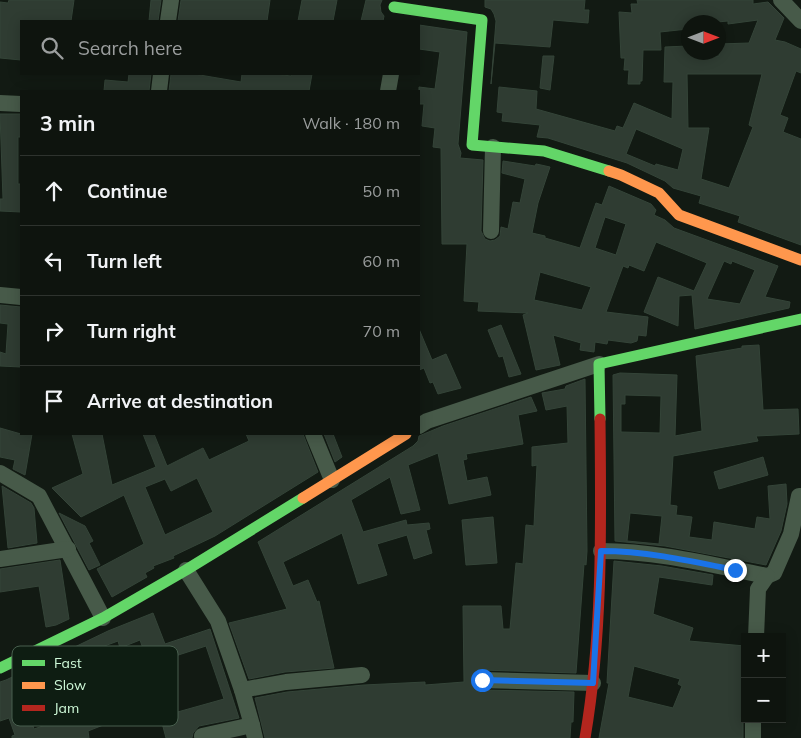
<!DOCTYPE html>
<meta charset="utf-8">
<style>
body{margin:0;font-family:Mulish,sans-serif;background:#1c211c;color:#f1f3f6}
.controls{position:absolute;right:15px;bottom:15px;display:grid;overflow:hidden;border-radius:0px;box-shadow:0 2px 12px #0003}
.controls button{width:45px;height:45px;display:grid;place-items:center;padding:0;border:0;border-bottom:1px solid #2e332e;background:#0e140e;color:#f1f3f6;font:25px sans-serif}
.compass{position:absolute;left:681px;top:15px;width:45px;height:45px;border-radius:50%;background:#0e140e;box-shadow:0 2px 12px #0003;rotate:90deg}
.stop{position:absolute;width:15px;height:15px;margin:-11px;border:4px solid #1a73e8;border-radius:50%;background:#fff}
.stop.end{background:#1a73e8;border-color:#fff;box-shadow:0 1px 5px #0008}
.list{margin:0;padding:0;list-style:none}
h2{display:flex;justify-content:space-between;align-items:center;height:65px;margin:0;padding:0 20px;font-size:21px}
h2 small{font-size:16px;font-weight:400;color:#9b9e9e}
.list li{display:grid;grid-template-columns:32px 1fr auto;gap:15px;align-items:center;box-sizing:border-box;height:70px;padding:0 20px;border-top:1px solid #2e332e}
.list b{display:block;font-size:19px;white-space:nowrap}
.list em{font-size:16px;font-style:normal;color:#9b9e9e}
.icon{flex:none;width:28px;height:28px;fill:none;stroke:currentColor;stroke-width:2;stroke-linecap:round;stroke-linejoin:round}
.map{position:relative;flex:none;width:801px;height:738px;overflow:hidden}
.search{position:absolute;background:#0e140e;box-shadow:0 2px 12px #0003;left:20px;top:20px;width:400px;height:55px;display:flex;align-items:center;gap:12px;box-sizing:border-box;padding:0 18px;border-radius:0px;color:#9b9e9e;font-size:19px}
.panel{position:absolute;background:#0e140e;box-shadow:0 2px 12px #0003;left:20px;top:90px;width:400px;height:345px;border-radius:0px}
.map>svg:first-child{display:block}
.building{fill:#2f3c32;stroke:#344438;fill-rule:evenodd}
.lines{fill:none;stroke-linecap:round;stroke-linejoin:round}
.street{stroke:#475a49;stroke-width:16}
.fast{stroke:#63d668;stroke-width:11}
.slow{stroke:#ff974d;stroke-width:11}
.jam{stroke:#b3261e;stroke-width:11}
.route{stroke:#1a73e8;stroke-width:6}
.key{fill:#0e1d12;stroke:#485f4e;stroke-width:1}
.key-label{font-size:14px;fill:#cffad9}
</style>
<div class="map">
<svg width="801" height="738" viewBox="0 0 801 738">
<rect width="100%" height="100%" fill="#121a13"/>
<g class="building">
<polygon points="9,0 74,0 71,21 21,21 21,60 0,58 0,2 8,3"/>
<polygon points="151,0 161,0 158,21 149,21"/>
<polygon points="181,0 270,0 267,21 178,21"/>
<polygon points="302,0 337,0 333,21 298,21"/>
<polygon points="366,0 382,0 380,5 381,12 384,16 383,21 361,21"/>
<polygon points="485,0 585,0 584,10 589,10 588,23 553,20 550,47 495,43 491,84 496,21 494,14 491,9 485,7"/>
<path d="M637,0H753V4L768,2L784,18L775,40L785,42L801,49V73L796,71L780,115L788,118L783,132L801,139V245L738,222L740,216L699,203L701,196L673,188L665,181L627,163L548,138L537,137L540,125L502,121L503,113L497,112L499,87L537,91L536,109L615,131L617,126L623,128L634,103L672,119L673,82H664L665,47L688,46V52H692V56H719V44L749,43L758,20L728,24V21L717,22H688V29L660,32L661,50H643L642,81H640V84H628L629,70H624L625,58H621L619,12L632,13L631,4H638ZM687,74H762L749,125L753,127L729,188L701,179L709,128H688ZM636,129L683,149L678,170L656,164L655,166L626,154Z"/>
<path d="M419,25L467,32L458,144L461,153L460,158L483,160L481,231L485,239L490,241L495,240L500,236L501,227L508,229L513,202L520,203L525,179L502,173L503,161L535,166L536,164L541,165L550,167L538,203L532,233L545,236V238L580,248L596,203L602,205L609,186L651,204L656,210L654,215L665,220L674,228L778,266L765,297L790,302L789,308L695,329L692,295L679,296L678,326L644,312L658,277L694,291L707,263L656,242L644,271L629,265L628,268L623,266L606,312L648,317L646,336L638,335L637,341L631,343L608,340L607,344L595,342L594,352L580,350L581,343L553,335L560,365L536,370L523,315L528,313L478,311L479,302L464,301L467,244H442L441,148L433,147L435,128L422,126L424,104H419V87L435,89L440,52L419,49ZM605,217L626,224L616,255L595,248ZM724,261L731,264L732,261L755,270L740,304L707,299ZM540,272L591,287L582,310L534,300Z"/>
<polygon points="543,56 554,56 550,90 540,88"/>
<polygon points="129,74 151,74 149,91 104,91 105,80 128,82"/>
<polygon points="171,74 194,74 241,82 242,74 275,74 291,76 292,74 312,74 309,91 169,91"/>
<polygon points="0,114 21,114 21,137 18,137 18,184 21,184 21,212 0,211 0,199 3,199"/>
<polygon points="0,305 21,307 21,367 0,366 0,352 6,354 8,324 0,323"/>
<polygon points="501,325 505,335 521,374 509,377 503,356 499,357 488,330"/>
<polygon points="419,329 432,360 446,354 461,388 438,394 433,382 430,383 424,368 419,370"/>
<path d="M759,345L763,410L798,409L799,434L756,436L758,441L673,456L670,505L677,506L676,515L692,517L689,537L712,540L714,522L755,529L757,517L770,519L768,486L786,484L787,504L781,531L766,565L665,546L615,541L613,375L620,373L677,375L675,436L702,431L696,356L742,348V346ZM625,395L661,396L660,433L621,432V404H625ZM630,513L662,516L659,544L627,541Z"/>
<polygon points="585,379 587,551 586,565 584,564 576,673 482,670 477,672 472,679 474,685 482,690 574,692 573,722 571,722 570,738 265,738 255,698 287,692 364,685 425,682 425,685 464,682 463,606 501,606 503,629 510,629 516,563 523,564 526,525 534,526 537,465 532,466 532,447 568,443 567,406 546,410 542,393 565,389 566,386"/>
<polygon points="531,397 537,411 518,415 523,444 466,454 467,459 463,460 467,481 487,477 491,495 449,504 438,453 408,465 420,510 401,514 390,477 351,500 363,532 406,520 407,525 429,523 430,529 426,530 432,553 414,559 407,535 377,544 387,575 358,584 342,533 283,562 293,586 308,580 317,602 319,601 334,668 285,672 249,679 229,623 287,609 258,542 413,446 418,441 419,436 443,426"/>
<polygon points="0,428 21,434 32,434 25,475 13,469 15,460 0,457"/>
<path d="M72,434H102L112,485L156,467L143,434H154L167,466L203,448L209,460L249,441L246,434H303L318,472L215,536L173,556L174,558L153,566L154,568L145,573L147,577L112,597L97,569L144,544L124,495L81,517L52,488L83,474ZM197,478L213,512L165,535L145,487L165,479L171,491Z"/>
<polygon points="324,434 333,434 342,457 335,462"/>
<polygon points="763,457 768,475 719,489 714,472"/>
<polygon points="2,486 31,503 34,508 37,543 8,548"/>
<polygon points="59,513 85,526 93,541 89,543 100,565 89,570"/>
<polygon points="493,517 497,563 466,565 462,520"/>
<polygon points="60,560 69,619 56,625 46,627 39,586 0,592 0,569"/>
<path d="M614,561L662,566L713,575L712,585L659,577L653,614L693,628L689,641L745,646V714L743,719V738H599L609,683H607ZM634,666L680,679L678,684L682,686L673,708L628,697Z"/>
<path d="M153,613L165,644L210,629L239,718L199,726L193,733L192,738H166L157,704L88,731L89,738H12V736L15,735L9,718L0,721V682L6,680L108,631ZM140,640L150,668L104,685L91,651L118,641L120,648ZM206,646L224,699L174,713L160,661ZM55,677L69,713L56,716L57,721L34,729L27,708L41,703L35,684Z"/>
</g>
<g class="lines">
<g class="street">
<polyline points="781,0 801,21"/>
<polyline points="168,21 171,0"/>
<polyline points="159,91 161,74"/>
<polyline points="388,91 391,74"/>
<polyline points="0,103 21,104"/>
<polyline points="491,231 493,147"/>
<polyline points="0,295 21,297"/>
<polyline points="419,426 427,421 599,364"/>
<polyline points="313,434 332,480"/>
<polyline points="0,473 39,496 103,618"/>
<path d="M601,551C657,551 712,565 767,576L774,573L791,534L799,496H801"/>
<polyline points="0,559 68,549"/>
<polyline points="186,570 218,621 242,690"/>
<polyline points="756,637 758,589 767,576"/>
<polyline points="482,680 593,683"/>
<polyline points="252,725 242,690 286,682 362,675"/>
<polyline points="202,736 252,725 255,738"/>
<polyline points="753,738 753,719"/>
</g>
<g class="fast">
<polyline points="394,7 482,20 472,145 544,151 609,171"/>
<polyline points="600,419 599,364 801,319"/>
<polyline points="0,668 103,618 186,570 303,498"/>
</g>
<g class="slow">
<polyline points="609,171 621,175 659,193 679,215 801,260"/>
<polyline points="303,498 406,434"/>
</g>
<path class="jam" d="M585,738C603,633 601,525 600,419"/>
</g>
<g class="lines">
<path class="route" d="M482,680L593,683L601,551C646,551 691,561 735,570"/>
</g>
<rect x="12" y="646" width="166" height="80" rx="8" class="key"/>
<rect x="22" y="660" width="23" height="6" fill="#63d668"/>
<rect x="22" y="682" width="23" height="7" fill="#ff974d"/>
<rect x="22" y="705" width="23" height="6" fill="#b3261e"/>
<g class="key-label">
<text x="54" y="668">Fast</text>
<text x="54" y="690">Slow</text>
<text x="54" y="713">Jam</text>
</g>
</svg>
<div class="controls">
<button>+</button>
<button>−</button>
</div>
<svg class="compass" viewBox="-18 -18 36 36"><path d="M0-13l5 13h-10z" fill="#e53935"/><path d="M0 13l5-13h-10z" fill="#9b9e9e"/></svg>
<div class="stop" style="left:482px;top:680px"></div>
<div class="stop end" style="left:735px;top:570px"></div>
<div class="search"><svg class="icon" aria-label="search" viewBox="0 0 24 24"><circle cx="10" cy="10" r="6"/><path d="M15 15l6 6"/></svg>Search here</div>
<section class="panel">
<h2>3 min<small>Walk · 180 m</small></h2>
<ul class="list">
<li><svg class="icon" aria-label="ahead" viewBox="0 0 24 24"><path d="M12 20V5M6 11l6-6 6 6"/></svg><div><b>Continue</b></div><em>50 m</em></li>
<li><svg class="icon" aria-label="left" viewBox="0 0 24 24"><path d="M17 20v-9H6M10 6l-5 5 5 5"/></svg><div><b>Turn left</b></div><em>60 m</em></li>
<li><svg class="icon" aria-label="right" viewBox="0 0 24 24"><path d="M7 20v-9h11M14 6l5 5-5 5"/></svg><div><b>Turn right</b></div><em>70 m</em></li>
<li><svg class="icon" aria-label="arrive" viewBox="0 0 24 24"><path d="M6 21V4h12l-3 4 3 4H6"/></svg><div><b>Arrive at destination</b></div></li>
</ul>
</section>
</div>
